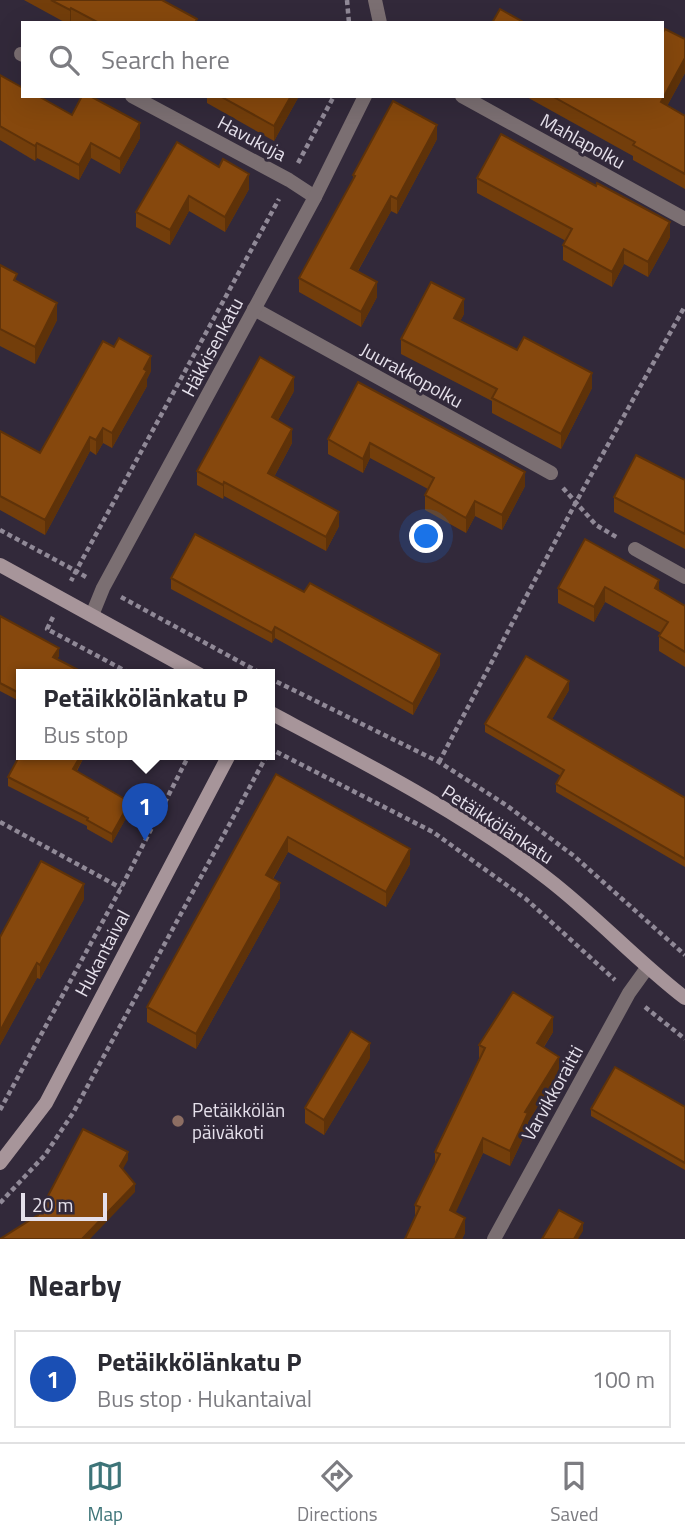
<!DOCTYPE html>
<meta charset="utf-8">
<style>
body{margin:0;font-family:"Titillium Web",sans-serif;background:#f2f2f3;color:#2b2b33}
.scale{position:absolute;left:21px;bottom:18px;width:86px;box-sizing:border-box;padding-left:7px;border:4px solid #e5e0eb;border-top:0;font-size:19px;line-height:24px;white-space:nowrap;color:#e5e0eb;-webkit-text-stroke:5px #32293a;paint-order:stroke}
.you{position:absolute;left:427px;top:537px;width:24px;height:24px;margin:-18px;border:5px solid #fff;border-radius:50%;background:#1a73e8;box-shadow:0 0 0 10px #1a73e833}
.badge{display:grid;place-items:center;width:46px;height:46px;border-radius:50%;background:#3d7478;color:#fff;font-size:23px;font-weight:700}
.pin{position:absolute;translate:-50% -58px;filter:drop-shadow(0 2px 4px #0008)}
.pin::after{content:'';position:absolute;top:37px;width:24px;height:21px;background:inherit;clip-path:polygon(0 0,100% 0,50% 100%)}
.popup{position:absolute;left:16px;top:669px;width:259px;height:91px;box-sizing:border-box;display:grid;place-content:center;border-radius:0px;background:#fff;filter:drop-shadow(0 2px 5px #0005);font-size:23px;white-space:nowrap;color:#7c7c81}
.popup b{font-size:26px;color:#2b2b33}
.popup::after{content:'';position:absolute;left:50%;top:100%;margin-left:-14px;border:14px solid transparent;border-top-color:#fff}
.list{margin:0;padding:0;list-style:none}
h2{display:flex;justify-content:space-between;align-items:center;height:91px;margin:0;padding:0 28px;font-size:30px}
h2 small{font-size:23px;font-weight:400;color:#7c7c81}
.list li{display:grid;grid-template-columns:46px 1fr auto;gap:21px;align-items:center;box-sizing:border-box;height:98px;margin:0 14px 14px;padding:0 14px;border:2px solid #e1e1e2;border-radius:0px}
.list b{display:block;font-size:26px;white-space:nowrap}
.list p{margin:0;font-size:23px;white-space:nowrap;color:#7c7c81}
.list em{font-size:23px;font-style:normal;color:#7c7c81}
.icon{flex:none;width:38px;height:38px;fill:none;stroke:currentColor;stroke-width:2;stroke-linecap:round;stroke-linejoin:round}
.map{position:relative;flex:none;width:685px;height:1239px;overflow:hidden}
.search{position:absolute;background:#fff;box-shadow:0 7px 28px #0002;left:21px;right:21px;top:21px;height:77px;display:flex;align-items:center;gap:18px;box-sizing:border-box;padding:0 24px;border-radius:0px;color:#7c7c81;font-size:26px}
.sheet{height:203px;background:#fff}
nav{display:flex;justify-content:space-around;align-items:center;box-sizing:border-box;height:98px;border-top:2px solid #e1e1e2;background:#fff;font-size:19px;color:#7c7c81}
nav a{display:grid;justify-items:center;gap:4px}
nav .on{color:#3d7478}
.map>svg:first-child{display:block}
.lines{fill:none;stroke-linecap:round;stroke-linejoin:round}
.path{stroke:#908997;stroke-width:4.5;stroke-dasharray:5 3.5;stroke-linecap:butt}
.street{stroke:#7b6f72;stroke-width:14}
.secondary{stroke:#a7959a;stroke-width:14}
.wall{fill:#733e0b}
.shaded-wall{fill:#5e3209}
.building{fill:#86480d;stroke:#5e3209;stroke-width:2}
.education-dot{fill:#8d6e63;stroke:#32293a;stroke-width:2.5}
.labels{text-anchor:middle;stroke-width:6;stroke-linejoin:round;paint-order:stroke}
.street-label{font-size:19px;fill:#e5e0eb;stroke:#32293a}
.poi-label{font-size:19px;fill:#e5e0eb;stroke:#32293a;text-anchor:start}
</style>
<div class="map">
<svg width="685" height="1239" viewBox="0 0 685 1239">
<rect width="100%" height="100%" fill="#32293a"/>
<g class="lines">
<g class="path">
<polyline points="347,0 349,23"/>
<polyline points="298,163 334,96"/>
<polyline points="563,488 596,525 618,538"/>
<polyline points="0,530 76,571 71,581"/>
<polyline points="86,577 76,571 279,199"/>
<polyline points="121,597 264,675"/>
<polyline points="53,617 47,629 133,675"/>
<polyline points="269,678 439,762 506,805 574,856 685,955"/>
<polyline points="269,748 433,832 526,899 615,980"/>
<polyline points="439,762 575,504 685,306"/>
<polyline points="0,822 121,888"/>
<polyline points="645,1007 685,1039"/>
<polyline points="0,1110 121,888 189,755"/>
<polyline points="0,1203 45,1155 73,1113 267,755"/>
</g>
<g class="street">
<polyline points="375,0 380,23"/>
<polyline points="21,54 23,55"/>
<polyline points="132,96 289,180 315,197"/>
<polyline points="462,96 685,219"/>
<polyline points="254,309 551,473"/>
<polyline points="635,549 685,577"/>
<polyline points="92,615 103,588 315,197 365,96"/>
<polyline points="494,1239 629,993 647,968"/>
</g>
<g class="secondary">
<polyline points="0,565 200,675"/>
<path d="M269,712C363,762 465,814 548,879C596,916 637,961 685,998"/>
<polyline points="0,1163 46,1103 229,755"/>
</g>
</g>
<g class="wall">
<polygon points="24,0 162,0 197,23 66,23"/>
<polygon points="685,39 685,73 667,106 685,116 685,189 633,160 633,156 525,96 662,96"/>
<polygon points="0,75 72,115 140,138 120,174 91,158 79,180 37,158 35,161 0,140"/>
<polygon points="207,96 299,96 274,141 207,103"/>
<polygon points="437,139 397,214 391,211 358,271 377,297 361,327 299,292 299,278 353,180 353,175"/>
<polygon points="177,142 249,189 225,232 189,211 170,245 136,227 136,212"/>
<polygon points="477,178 670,237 648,277 624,264 612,287 563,260 563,245 566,241 477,193"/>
<polygon points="0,265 57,320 35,364 0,346"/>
<polygon points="464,314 460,321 592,388 561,449 492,413 492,401 401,354 401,339"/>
<polygon points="151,371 147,379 147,386 112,448 103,443 96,455 90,451 45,535 0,510 0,431 40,453"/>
<polygon points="358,382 525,486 502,530 475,516 466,533 425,510 425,495 428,489 370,458 363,473 328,454 328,439"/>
<polygon points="294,391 278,420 292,443 274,477 339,526 326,551 224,496 223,499 197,485 197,471"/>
<polygon points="685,480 685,549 614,512 614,497"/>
<polygon points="585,539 659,591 685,606 685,667 659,651 659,636 661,633 605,602 594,622 558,603 558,588"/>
<polygon points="171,578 440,665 413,715 275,638 272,643 171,589"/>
<polygon points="0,616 59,656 57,659 21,675 21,702 0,691"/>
<polygon points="569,690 552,719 685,798 685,867 556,792 556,784 561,776 485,732 485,724"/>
<polygon points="85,755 77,771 130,811 112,843 87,829 87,826 8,786 8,777"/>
<polygon points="276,774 410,864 386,907 288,852 273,879 280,898 196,1049 147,1022 147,1007"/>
<polygon points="84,899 40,979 37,978 0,1045 0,937"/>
<polygon points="553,1032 544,1047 559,1072 528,1122 528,1128 510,1166 483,1153 455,1213 465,1233 462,1239 405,1239 415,1218 415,1205 435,1164 435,1152 479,1059 479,1045"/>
<polygon points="370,1058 324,1135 305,1123 305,1108"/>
<polygon points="685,1107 685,1170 591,1116 591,1109"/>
</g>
<g class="shaded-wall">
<polygon points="71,8 71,22 70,23 70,10"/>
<polygon points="685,58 685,73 661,117 661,102"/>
<polygon points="291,96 299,96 274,141 274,126"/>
<polygon points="140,123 140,138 120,174 120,159"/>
<polygon points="437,125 437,139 397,214 397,199"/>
<polygon points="37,143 37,158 35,161 35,146"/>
<polygon points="91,143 91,158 79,180 79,165"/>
<polygon points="249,174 249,189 225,232 225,217"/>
<polygon points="189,196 189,211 170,245 170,230"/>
<polygon points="391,196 391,211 351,283 351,268"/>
<polygon points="670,222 670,237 648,277 648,262"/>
<polygon points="624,249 624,264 612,287 612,272"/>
<polygon points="377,282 377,297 361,327 361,312"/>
<polygon points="464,299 464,314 454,333 454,318"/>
<polygon points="57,303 57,320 35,364 35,347"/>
<polygon points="151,356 151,371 147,379 147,386 112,448 112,433"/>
<polygon points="592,373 592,388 561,449 561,434"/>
<polygon points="294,377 294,391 272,431 272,417"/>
<polygon points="103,428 103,443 96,455 96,440"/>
<polygon points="292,429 292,443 268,488 268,473"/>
<polygon points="90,437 90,451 45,535 45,520"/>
<polygon points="370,443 370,458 363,473 363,459"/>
<polygon points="525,472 525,486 502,530 502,515"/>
<polygon points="224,482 224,496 223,499 223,485"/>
<polygon points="475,501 475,516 466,533 466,518"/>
<polygon points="339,512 339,526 326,551 326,537"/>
<polygon points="659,580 659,595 655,588"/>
<polygon points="605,587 605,602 594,622 594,607"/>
<polygon points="275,627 275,638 272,643 272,633"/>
<polygon points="59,648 59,656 53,666 53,657"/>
<polygon points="440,654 440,665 413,715 413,704"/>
<polygon points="569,681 569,690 548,726 548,717"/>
<polygon points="81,755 85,755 73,777 73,769"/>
<polygon points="130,802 130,811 112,843 112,834"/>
<polygon points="288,837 288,852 266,890 266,875"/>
<polygon points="410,849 410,864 386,907 386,892"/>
<polygon points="280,883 280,898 196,1049 196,1034"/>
<polygon points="84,884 84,899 40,979 40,965"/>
<polygon points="37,963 37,978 0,1045 0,1031"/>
<polygon points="553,1017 553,1032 537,1057 537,1043"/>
<polygon points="370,1043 370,1058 324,1135 324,1120"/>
<polygon points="559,1057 559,1072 528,1122 528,1128 510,1166 510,1151 525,1112"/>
<polygon points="483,1138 483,1153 450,1225 450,1210"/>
<polygon points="128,1152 128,1160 120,1174 120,1166"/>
<polygon points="135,1184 135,1192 90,1239 82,1239"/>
<polygon points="465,1218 465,1233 462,1239 455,1239"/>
<polygon points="583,1223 583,1231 578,1239 574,1239"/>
</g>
<g class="building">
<polygon points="51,0 162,0 197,19 195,23 99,23 71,8 70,10"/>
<polygon points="500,9 525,23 492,23"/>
<polygon points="665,29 685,39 685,58 661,102 685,116 685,174 633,145 635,142 552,96 662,96 662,34"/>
<polygon points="0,75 23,88 23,96 38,96 72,115 82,96 90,96 140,123 120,159 91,143 79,165 37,143 35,146 0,126"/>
<polygon points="220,96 291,96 274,126"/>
<polygon points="393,101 437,125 397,199 391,196 351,268 377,282 361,312 299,278 355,176 353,175"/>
<polygon points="501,134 596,186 597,183 670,222 648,262 624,249 612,272 563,245 572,229 477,178"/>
<polygon points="177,142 219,167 223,159 249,174 225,217 189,196 170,230 136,212"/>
<polygon points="0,265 17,274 14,280 57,303 35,347 0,329"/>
<polygon points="431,282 464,299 454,318 517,350 524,337 592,373 561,434 492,398 497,389 401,339"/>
<polygon points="119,338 151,356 144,369 147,371 112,433 103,428 96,440 90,437 45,520 0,496 0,431 40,453 103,341 114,347"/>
<polygon points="260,357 294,377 272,417 292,429 268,473 339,512 326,537 224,482 223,485 197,471"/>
<polygon points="358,382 525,472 502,515 475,501 466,518 425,495 434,478 370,443 363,459 328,439"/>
<polygon points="636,455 685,480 685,534 614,497"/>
<polygon points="195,534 304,592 310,583 440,654 413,704 275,627 272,633 171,578"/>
<polygon points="585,539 659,580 655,588 685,606 685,652 659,636 668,622 605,587 594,607 558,588"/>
<polygon points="0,616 59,648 53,657 88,675 21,675 21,694 0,683"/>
<polygon points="526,656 569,681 548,717 685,798 685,859 556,784 564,770 485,724"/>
<polygon points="21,753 21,755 81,755 73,769 130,802 112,834 87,820 88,818 8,777"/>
<polygon points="276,774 410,849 386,892 288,837 266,875 280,883 196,1034 147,1007"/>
<polygon points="41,861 84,884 40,965 37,963 0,1031 0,937"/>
<polygon points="513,992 553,1017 537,1043 559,1057 525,1112 528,1113 510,1151 483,1138 450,1210 465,1218 455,1239 405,1239 420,1207 415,1205 440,1154 435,1152 485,1048 479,1045"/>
<polygon points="351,1031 370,1043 324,1120 305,1108"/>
<polygon points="615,1067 685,1107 685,1163 591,1109"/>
<polygon points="83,1129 128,1152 120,1166 135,1184 82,1239 0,1239 38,1215"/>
<polygon points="559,1210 583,1223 574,1239 542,1239"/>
</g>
<circle class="education-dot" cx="178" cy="1121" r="7"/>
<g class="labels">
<g class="street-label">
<text transform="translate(252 138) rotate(28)" y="7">Havukuja</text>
<text transform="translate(583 141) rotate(29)" y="7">Mahlapolku</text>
<text transform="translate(212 347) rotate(-62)" y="7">Häkkisenkatu</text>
<text transform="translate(412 375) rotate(29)" y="7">Juurakkopolku</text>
<text transform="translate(498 824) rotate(33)" y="7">Petäikkölänkatu</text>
<text transform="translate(102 953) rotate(-62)" y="7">Hukantaival</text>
<text transform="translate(552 1093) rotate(-61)" y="7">Varvikkoraitti</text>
</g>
<g class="poi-label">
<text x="192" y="1117">Petäikkölän<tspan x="192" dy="22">päiväkoti</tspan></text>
</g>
</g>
</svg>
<div class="scale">20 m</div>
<div class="you"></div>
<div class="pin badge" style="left:145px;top:841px;background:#1a4fb4">1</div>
<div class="popup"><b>Petäikkölänkatu P</b>Bus stop</div>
<div class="search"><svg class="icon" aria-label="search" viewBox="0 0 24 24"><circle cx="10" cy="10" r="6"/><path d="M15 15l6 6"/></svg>Search here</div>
</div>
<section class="sheet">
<h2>Nearby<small></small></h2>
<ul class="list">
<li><span class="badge" style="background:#1a4fb4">1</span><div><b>Petäikkölänkatu P</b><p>Bus stop · Hukantaival</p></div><em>100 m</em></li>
</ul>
</section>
<nav>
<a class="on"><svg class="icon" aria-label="map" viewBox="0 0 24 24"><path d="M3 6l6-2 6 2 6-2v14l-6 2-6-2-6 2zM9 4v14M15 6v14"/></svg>Map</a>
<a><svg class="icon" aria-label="directions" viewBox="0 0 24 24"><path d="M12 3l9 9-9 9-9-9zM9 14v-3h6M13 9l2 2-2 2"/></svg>Directions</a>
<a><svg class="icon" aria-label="saved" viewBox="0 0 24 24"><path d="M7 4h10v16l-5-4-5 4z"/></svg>Saved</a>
</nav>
